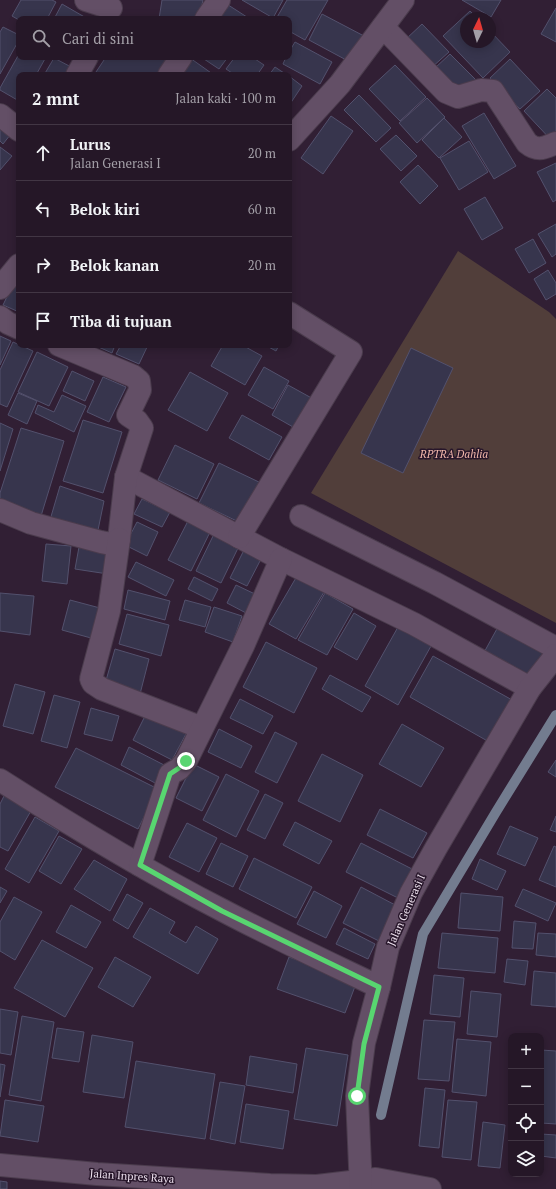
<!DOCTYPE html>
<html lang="id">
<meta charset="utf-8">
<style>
body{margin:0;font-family:"PT Serif",serif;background:#312433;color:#f1f3f6}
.controls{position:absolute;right:12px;bottom:12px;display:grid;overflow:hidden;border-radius:8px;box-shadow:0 2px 10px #0003}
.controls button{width:36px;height:36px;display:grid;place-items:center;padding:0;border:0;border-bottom:1px solid #423644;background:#251727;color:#f1f3f6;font:20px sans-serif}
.compass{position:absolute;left:460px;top:12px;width:36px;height:36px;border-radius:50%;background:#251727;box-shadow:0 2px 10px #0003;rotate:5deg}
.stop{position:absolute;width:12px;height:12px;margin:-9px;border:3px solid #58d570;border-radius:50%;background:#fff}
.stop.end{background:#58d570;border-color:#fff;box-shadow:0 1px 4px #0008}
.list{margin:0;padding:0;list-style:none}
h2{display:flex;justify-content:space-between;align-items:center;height:52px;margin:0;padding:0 16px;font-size:17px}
h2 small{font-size:13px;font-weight:400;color:#a39fa7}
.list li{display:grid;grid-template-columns:26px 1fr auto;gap:12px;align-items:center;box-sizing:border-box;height:56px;padding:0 16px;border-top:1px solid #423644}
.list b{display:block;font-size:15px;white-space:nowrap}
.list p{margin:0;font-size:13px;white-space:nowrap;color:#a39fa7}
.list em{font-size:13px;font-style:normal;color:#a39fa7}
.icon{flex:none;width:22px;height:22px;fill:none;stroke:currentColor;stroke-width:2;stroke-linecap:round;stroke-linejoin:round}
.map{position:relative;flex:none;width:556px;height:1189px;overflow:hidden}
.search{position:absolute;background:#251727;box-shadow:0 2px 10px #0003;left:16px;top:16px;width:276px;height:44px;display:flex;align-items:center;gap:10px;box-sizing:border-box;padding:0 14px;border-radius:8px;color:#a39fa7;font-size:15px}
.panel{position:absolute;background:#251727;box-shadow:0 2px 10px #0003;left:16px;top:72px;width:276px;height:276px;border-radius:8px}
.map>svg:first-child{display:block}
.green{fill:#513e3a}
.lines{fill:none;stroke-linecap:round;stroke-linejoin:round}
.stream{stroke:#737c8f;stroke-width:10}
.building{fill:#37354d;stroke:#53516d}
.minor-casing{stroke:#4b3c4d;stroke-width:24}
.minor{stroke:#634f66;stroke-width:22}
.route{stroke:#58d570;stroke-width:5}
.labels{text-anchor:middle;stroke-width:3;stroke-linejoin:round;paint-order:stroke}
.park-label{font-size:11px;font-style:italic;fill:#f2b7aa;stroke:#27162a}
.street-label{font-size:11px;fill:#ebdfec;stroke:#27162a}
</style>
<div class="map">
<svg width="556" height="1189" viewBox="0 0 556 1189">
<rect width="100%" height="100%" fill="#311f34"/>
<polygon class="green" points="458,251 549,312 556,319 556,623 311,493"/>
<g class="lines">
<polyline class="stream" points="381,1115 423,934 496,812 556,715"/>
</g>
<g class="building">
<polygon points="21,0 52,0 56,2 47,19 19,19 19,20 12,16"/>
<polygon points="162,0 203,0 199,19 159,19"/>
<polygon points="242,0 283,0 273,18"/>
<polygon points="287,0 328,0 305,40 289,31 289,19 276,19"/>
<polygon points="462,0 501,0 491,17"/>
<polygon points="222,1 250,19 210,19"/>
<polygon points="62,4 88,19 54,19"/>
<polygon points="556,8 556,42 541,34"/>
<polygon points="470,11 477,18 466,18 466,42 490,42 490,31 510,52 483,78 443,36"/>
<polygon points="322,14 364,36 350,62 309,40"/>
<polygon points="422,24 449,52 431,68 405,40"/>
<polygon points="3,27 19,35 19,40 0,74 0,32"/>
<polygon points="295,42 332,62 320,84 283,64 286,57 289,57 289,52"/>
<polygon points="19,54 19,57 46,57 36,75 19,75 19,101 0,90 0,88"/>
<polygon points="450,54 477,81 462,95 435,68"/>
<polygon points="106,57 165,57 170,60 159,75 94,75"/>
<polygon points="201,57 228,57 219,69"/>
<polygon points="235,57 252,57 264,65 257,75 235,75 226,69"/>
<polygon points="54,58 75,69 72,75 44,75"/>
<polygon points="190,58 214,75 179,75"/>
<polygon points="510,59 540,91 520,109 490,78"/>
<polygon points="395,65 426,97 400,121 369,89"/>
<polygon points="275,67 287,75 269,75"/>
<polygon points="289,76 302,86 290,104 289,104"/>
<polygon points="547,89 556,98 556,139 553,142 524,111"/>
<polygon points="359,95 391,128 376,142 344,110"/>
<polygon points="427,98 445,117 417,143 399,123"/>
<polygon points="484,113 516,166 494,179 462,126"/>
<polygon points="331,116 353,131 323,174 301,158"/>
<polygon points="444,118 462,137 439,158 422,140"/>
<polygon points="0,119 14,130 3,144 0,141"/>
<polygon points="396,135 417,156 401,171 380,149"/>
<polygon points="469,141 488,172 459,190 440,158"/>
<polygon points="0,147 12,156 0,170"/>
<polygon points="556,163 556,200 553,202 537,172"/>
<polygon points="418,165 438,186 420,204 400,182"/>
<polygon points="485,197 503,228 482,240 464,209"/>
<polygon points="556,224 556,254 552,257 538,234"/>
<polygon points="533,239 546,263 529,273 515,249"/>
<polygon points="548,270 556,283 556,294 546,300 534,279"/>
<polygon points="17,276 19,276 19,312 3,305"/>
<polygon points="0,336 11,341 0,365"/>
<polygon points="13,342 33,351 7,407 0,404 0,370"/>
<polygon points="94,345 115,345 112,353"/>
<polygon points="121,345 148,345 139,364 116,354"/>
<polygon points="223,345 242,345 262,356 245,385 211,366"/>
<polygon points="265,345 279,345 276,351"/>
<polygon points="411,348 453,368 403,473 361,453"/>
<polygon points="37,352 68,367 49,406 18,392"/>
<polygon points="264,367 289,381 273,409 248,395"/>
<polygon points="72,371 94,381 85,401 63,391"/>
<polygon points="190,372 228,393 207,431 168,410"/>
<polygon points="103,377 126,387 109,422 87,412"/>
<polygon points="288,385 317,401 300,431 272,415"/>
<polygon points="18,393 37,401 27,424 8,415"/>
<polygon points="62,395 86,406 74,432 35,413 38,405 54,412"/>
<polygon points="242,415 282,437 269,460 229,438"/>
<polygon points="83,420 122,432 103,493 63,481"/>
<polygon points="0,423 13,429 0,471"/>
<polygon points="21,428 64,441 41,516 0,503 0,493"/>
<polygon points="175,445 214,464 197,499 158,480"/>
<polygon points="219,463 261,483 241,523 199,503"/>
<polygon points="60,486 104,501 97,535 50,520"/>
<polygon points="142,499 170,512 162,527 134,514"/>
<polygon points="189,519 211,530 191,571 168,560"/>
<polygon points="137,522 158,532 147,556 125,545"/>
<polygon points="214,534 239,546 221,583 196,571"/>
<polygon points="46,544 71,546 67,584 42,581"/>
<polygon points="79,547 112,553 108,574 75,569"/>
<polygon points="244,550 261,559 247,586 230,578"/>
<polygon points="136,562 174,580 166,596 128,577"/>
<polygon points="297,576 324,592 296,639 269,624"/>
<polygon points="194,577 218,589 212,601 188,589"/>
<polygon points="236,585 257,595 248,614 227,603"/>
<polygon points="128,590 170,601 165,620 124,609"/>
<polygon points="0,593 34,596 30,635 0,631"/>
<polygon points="325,593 353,609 327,655 298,640"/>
<polygon points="70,600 100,608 91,638 62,630"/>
<polygon points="185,600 211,607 205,627 179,620"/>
<polygon points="214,607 242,616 233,642 205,632"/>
<polygon points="354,613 376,626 357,660 334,647"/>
<polygon points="127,614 169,625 161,656 119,644"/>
<polygon points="499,625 546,651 527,683 481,658"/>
<polygon points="398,627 431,646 398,705 365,686"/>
<polygon points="266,642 317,668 294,713 243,687"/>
<polygon points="115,649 149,659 140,694 105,684"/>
<polygon points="433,656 514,701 491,743 410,697"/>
<polygon points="330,675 371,697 362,712 322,689"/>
<polygon points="15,684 45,692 33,734 3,726"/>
<polygon points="54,695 80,702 67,748 41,741"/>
<polygon points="240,699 273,716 263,734 230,718"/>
<polygon points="91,708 119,716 112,741 84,734"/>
<polygon points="146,714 186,734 172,760 133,740"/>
<polygon points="402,724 444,748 421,787 379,764"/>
<polygon points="219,729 252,746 241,768 208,752"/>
<polygon points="275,732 297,743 277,783 255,772"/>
<polygon points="129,747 166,766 157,784 121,765"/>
<polygon points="76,748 158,789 138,829 55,787"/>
<polygon points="322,754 363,775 340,822 298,801"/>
<polygon points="556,760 556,777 548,772"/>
<polygon points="193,764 219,777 202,811 176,798"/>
<polygon points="226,774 259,791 236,837 203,820"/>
<polygon points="5,794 32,809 8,851 0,847 0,804"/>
<polygon points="265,794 283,803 265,839 247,830"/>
<polygon points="380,809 427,833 413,858 367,835"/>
<polygon points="556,816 556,832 550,830"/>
<polygon points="35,817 59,831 29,883 5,869"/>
<polygon points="295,822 332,841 319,864 283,845"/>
<polygon points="187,823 217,838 199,872 169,857"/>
<polygon points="510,826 538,838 525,866 497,854"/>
<polygon points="59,836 82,849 61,884 39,871"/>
<polygon points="221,843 248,856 233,887 206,874"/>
<polygon points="361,843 414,870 400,899 346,872"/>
<polygon points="554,846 556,847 556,887 539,880"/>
<polygon points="254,858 312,887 296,918 239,889"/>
<polygon points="480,859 506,871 497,890 472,879"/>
<polygon points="94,860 127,879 110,911 74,889"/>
<polygon points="0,887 7,891 0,903"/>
<polygon points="361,887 399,907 381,942 343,923"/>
<polygon points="523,889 556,903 548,921 515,906"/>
<polygon points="314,891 342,906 326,938 297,924"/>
<polygon points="461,893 503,897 500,931 458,928"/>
<polygon points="127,894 143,903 128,929 113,920"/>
<polygon points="14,897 42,912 15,960 0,951 0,922"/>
<polygon points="71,905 101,922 86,948 56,932"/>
<polygon points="150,908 175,922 169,933 186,943 196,926 218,939 198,974 133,937"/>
<polygon points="514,921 536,923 533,949 512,948"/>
<polygon points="344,928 375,944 368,959 336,944"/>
<polygon points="442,933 498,938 495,973 438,968"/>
<polygon points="538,933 556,934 556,957 536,955"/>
<polygon points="42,940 93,968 65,1017 14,988"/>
<polygon points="115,957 151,977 133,1007 98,987"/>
<polygon points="289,957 357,981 345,1013 277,989"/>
<polygon points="507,959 528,961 525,985 504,982"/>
<polygon points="534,971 556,973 556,1007 531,1005"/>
<polygon points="434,975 464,978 460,1017 430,1014"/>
<polygon points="471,991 501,994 497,1037 467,1034"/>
<polygon points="0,1009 18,1012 11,1055 0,1053"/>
<polygon points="22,1016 54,1022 41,1101 9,1095"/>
<polygon points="424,1020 455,1022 449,1081 418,1079"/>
<polygon points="57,1028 84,1032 79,1062 52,1058"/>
<polygon points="92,1035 133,1042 124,1098 83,1092"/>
<polygon points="457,1039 491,1042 486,1096 452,1092"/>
<polygon points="306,1048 348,1055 337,1126 294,1119"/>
<polygon points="541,1050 556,1051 556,1124 541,1123"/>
<polygon points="250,1056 297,1064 293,1093 246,1085"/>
<polygon points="136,1061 215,1074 205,1139 125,1127"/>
<polygon points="0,1064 5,1065 0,1097"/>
<polygon points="220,1082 245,1086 235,1144 210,1139"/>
<polygon points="425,1088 445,1090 439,1148 419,1146"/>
<polygon points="5,1100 44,1106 38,1142 0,1136"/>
<polygon points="448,1100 477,1102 471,1160 442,1157"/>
<polygon points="246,1104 289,1111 283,1149 240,1142"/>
<polygon points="483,1122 505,1125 500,1168 478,1166"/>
<polygon points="541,1134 556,1135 556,1158 541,1156"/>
<polygon points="0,1181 7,1182 7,1189 0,1189"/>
</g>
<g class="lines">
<g class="minor-casing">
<g id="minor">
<polyline points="86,0 111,8"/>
<polyline points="206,19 219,0"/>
<path d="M383,27L446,92L458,97L481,90L493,91L527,143C538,152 544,148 556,143"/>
<polyline points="77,75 87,57"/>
<polyline points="169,75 181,57"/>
<polyline points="0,115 19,130"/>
<polyline points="289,140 340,84 403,0"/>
<polyline points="0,288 19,265"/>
<polyline points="0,317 8,323 19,328"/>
<polyline points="126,477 281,559 414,624 530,688"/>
<polyline points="0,510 31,523 101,542 111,544 119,539 126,477 142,428 137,421 128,415 140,390 139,381 133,376 59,345"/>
<polyline points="301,516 435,583 556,648"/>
<polyline points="239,537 351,352 289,313"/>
<polyline points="119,539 109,611 91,679 93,683 102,689 202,728"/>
<path d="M0,780C72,826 146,871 222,910C273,937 327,962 379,987"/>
<polyline points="140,865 170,774 179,769 186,761 243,646 281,559"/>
<polyline points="0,1165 97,1174 270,1185 317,1186 376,1179 430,1189"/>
<polyline points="361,1189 357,1096 364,1043 379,987 388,947 411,893 436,848 530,688 556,655"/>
</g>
</g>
<use href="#minor" class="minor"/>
</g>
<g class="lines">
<polyline class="route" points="186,761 179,768 170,774 140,865 222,911 379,987 364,1044 357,1096"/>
</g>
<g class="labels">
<g class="park-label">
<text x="454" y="458">RPTRA Dahlia</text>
</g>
<g class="street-label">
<text transform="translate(406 910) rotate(-66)" y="4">Jalan Generasi I</text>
<text transform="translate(132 1176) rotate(4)" y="4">Jalan Inpres Raya</text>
</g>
</g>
</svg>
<div class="controls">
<button>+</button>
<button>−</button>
<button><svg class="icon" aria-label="locate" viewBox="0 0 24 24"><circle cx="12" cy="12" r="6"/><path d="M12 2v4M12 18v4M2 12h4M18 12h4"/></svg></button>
<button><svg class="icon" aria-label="layers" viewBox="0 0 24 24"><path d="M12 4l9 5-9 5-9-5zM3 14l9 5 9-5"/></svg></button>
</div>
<svg class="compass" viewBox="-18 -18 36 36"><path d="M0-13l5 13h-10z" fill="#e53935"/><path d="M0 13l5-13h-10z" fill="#a39fa7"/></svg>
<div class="stop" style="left:357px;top:1096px"></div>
<div class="stop end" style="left:186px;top:761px"></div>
<div class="search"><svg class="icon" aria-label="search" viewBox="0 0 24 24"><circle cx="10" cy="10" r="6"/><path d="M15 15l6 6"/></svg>Cari di sini</div>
<section class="panel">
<h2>2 mnt<small>Jalan kaki · 100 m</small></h2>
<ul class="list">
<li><svg class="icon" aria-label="ahead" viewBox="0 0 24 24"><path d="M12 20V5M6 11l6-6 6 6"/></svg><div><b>Lurus</b><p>Jalan Generasi I</p></div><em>20 m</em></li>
<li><svg class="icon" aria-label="left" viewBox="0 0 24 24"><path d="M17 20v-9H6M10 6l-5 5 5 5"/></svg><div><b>Belok kiri</b></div><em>60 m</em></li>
<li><svg class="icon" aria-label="right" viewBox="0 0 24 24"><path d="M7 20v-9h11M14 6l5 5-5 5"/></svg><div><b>Belok kanan</b></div><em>20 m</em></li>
<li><svg class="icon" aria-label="arrive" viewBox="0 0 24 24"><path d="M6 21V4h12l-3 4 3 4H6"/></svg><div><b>Tiba di tujuan</b></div></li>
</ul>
</section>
</div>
